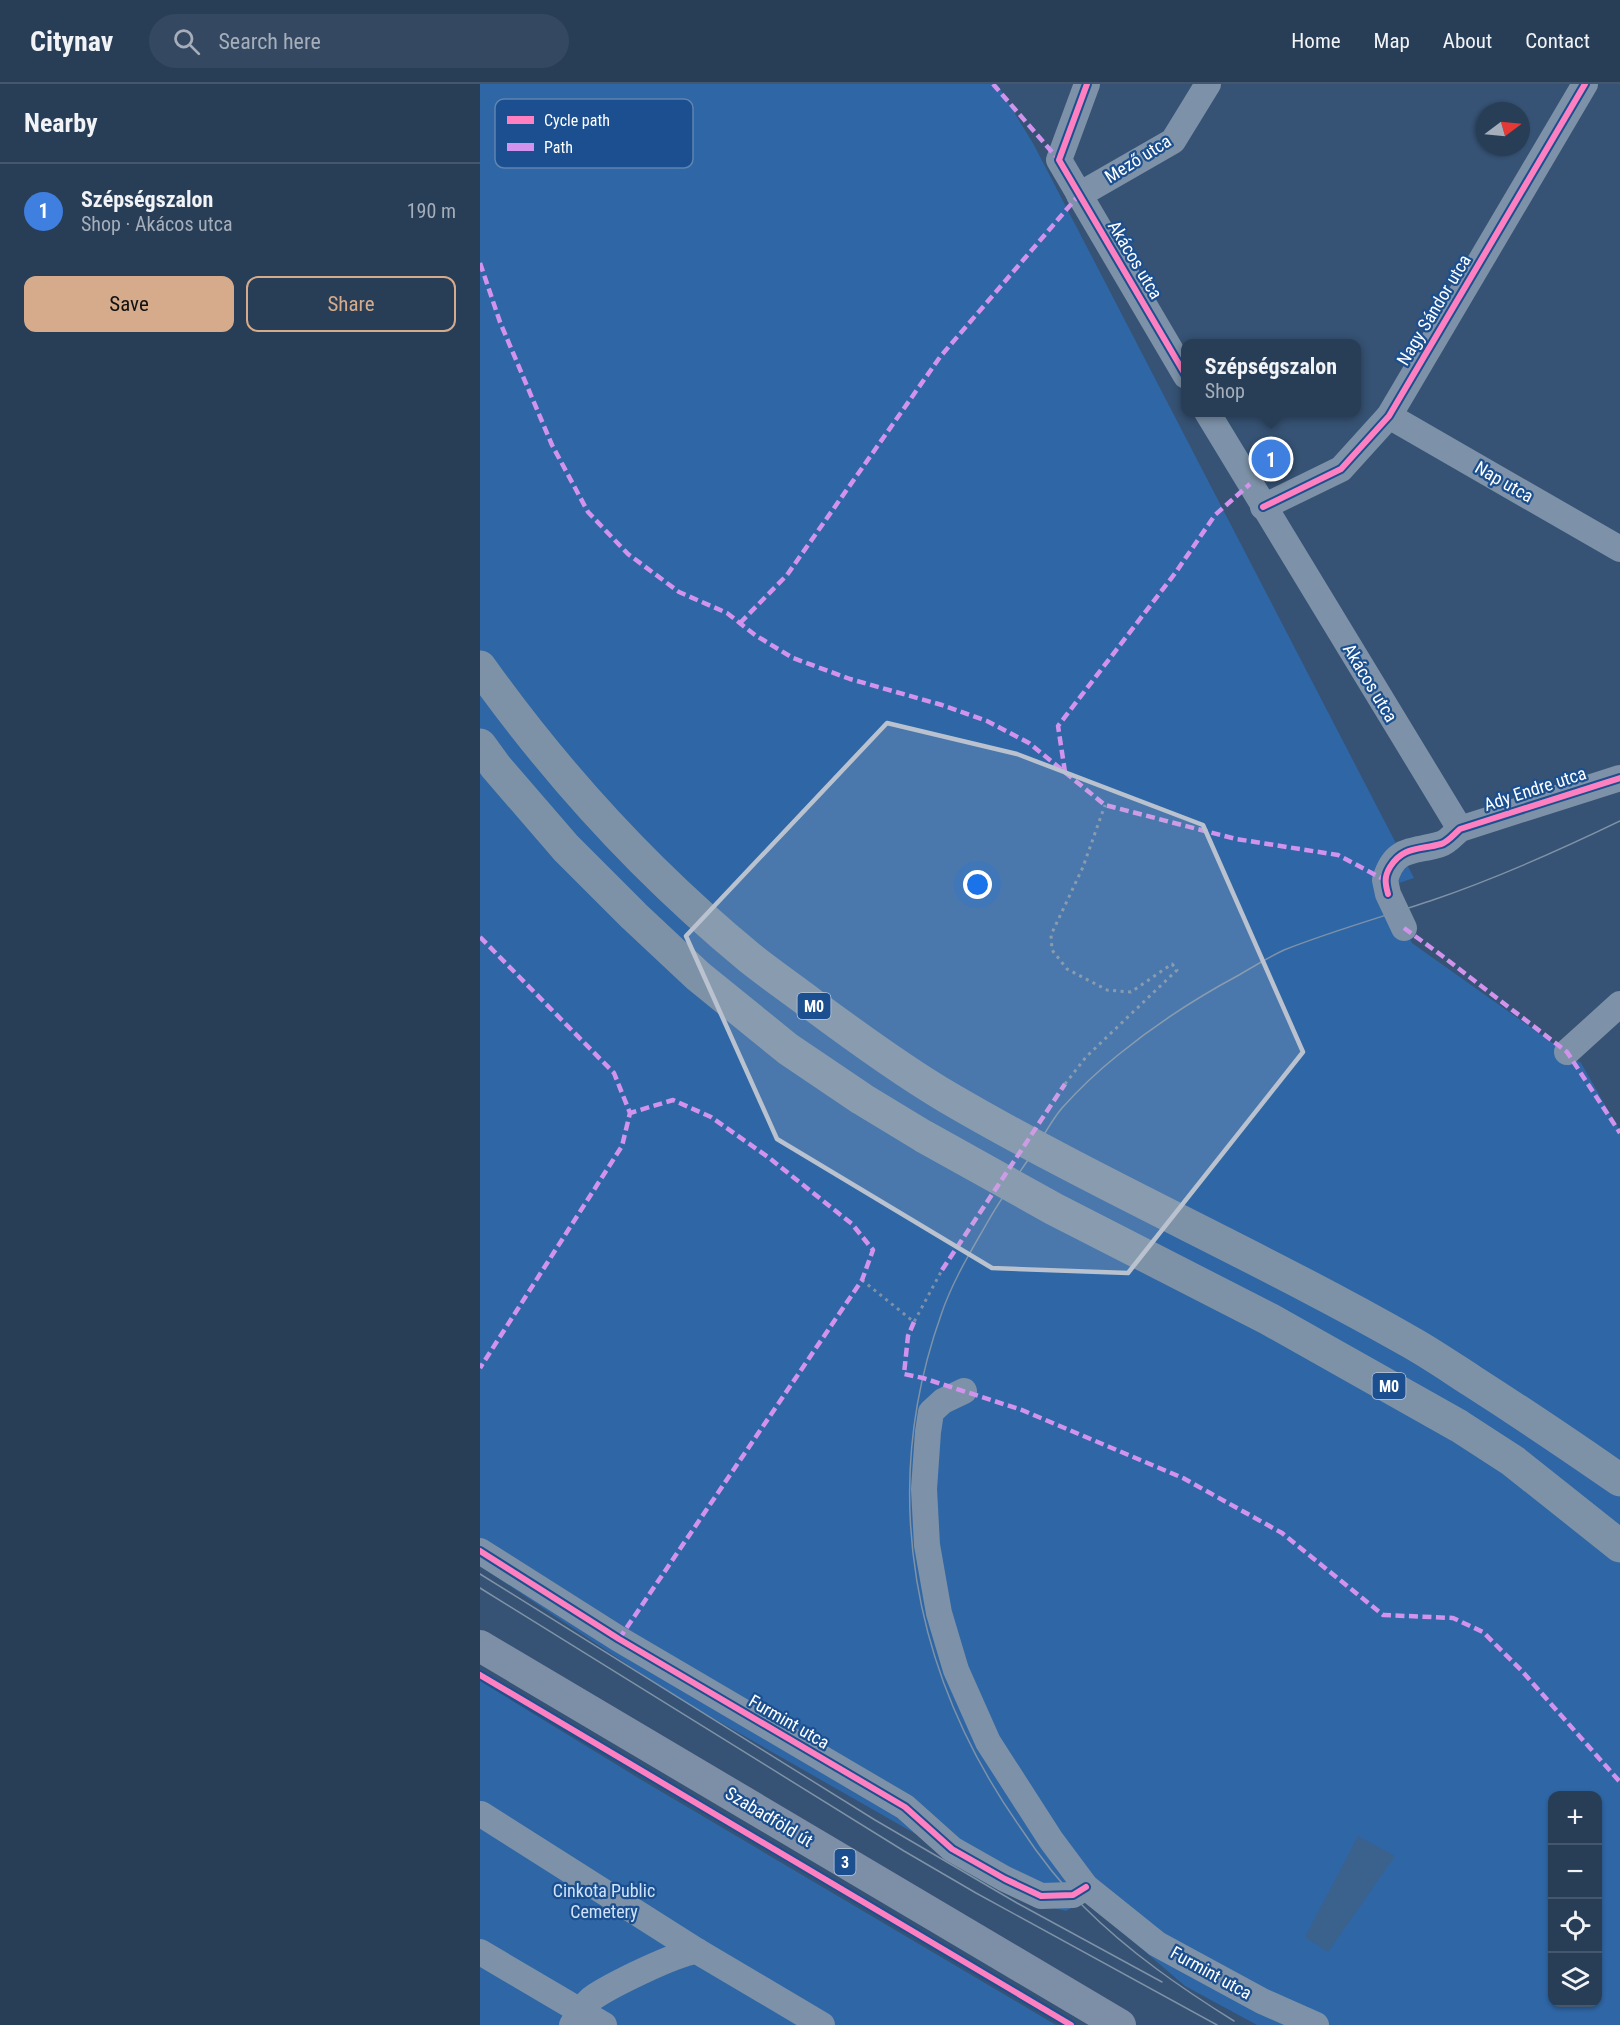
<!DOCTYPE html>
<meta charset="utf-8">
<style>
body{margin:0;font-family:"Roboto Condensed",sans-serif;background:#344961;color:#f1f3f6}
.controls{position:absolute;right:18px;bottom:18px;display:grid;overflow:hidden;border-radius:12px;box-shadow:0 2px 4px #0004}
.controls button{width:54px;height:54px;display:grid;place-items:center;padding:0;border:0;border-bottom:2px solid #44576d;background:#283e57;color:#f1f3f6;font:30px sans-serif}
.compass{position:absolute;left:996px;top:18px;width:54px;height:54px;border-radius:50%;background:#283e57;box-shadow:0 2px 4px #0004;rotate:74deg}
.you{position:absolute;left:498px;top:801px;width:21px;height:21px;margin:-15px;border:4px solid #fff;border-radius:50%;background:#1a73e8;box-shadow:0 0 0 9px #1a73e833}
.badge{display:grid;place-items:center;width:39px;height:39px;border-radius:50%;background:#d6ab8b;color:#fff;font-size:20px;font-weight:700}
.pin{position:absolute;translate:-50% -50%;border:3px solid #fff;box-shadow:0 2px 6px #0006}
.popup{position:absolute;left:701px;top:255px;width:180px;height:78px;box-sizing:border-box;display:grid;place-content:center;border-radius:12px;background:#283e57;filter:drop-shadow(0 2px 4px #0005);font-size:20px;white-space:nowrap;color:#a5aeba}
.popup b{font-size:22px;color:#f1f3f6}
.popup::after{content:'';position:absolute;left:50%;top:100%;margin-left:-12px;border:12px solid transparent;border-top-color:#283e57}
.list{margin:0;padding:0;list-style:none}
h2{display:flex;justify-content:space-between;align-items:center;height:78px;margin:0;padding:0 24px;font-size:26px}
h2 small{font-size:20px;font-weight:400;color:#a5aeba}
.list li{display:grid;grid-template-columns:39px 1fr auto;gap:18px;align-items:center;box-sizing:border-box;height:96px;padding:0 24px;border-top:2px solid #44576d}
.list b{display:block;font-size:22px;white-space:nowrap}
.list p{margin:0;font-size:20px;white-space:nowrap;color:#a5aeba}
.list em{font-size:20px;font-style:normal;color:#a5aeba}
.actions{display:flex;gap:12px;padding:18px 24px}
.actions a{flex:1;padding:14px 0;border:2px solid #d6ab8b;border-radius:12px;text-align:center;font-size:21px;color:#d6ab8b}
.actions .main{background:#d6ab8b;color:#111}
.icon{flex:none;width:33px;height:33px;fill:none;stroke:currentColor;stroke-width:2;stroke-linecap:round;stroke-linejoin:round}
.map{position:relative;flex:none;width:1140px;height:1941px;overflow:hidden}
header{display:flex;align-items:center;gap:36px;box-sizing:border-box;height:84px;padding:0 30px;background:#283e57;border-bottom:2px solid #44576d}
header strong{font-size:28px}
nav{display:flex;gap:33px;margin-inline-start:auto;font-size:21px}
.search{width:420px;height:54px;background:#344961;display:flex;align-items:center;gap:15px;box-sizing:border-box;padding:0 21px;border-radius:33px;color:#a5aeba;font-size:22px}
main{display:flex}
aside{flex:1;background:#283e57}
.map>svg:first-child{display:block}
.green{fill:#2f66a5;fill-rule:evenodd}
.water{fill:#3b618d}
.lines{fill:none;stroke-linecap:round;stroke-linejoin:round}
.path{stroke:#7d92a8;stroke-width:3;stroke-dasharray:3 4.5;stroke-linecap:butt}
.minor{stroke:#7d92a8;stroke-width:26}
.major{stroke:#7d8ea7;stroke-width:32}
.highway{stroke:#7e92a7;stroke-width:33}
.tram{stroke:#7e92a7;stroke-width:1.5}
.quiet{stroke:#d193ec;stroke-width:4.5;stroke-dasharray:9 4.5;stroke-linecap:butt}
.cycleway-casing{stroke:#1b4f8f;stroke-width:10}
.cycleway{stroke:#ff80c0;stroke-width:6}
.marked{fill:#b9c2ce;fill-opacity:0.2;stroke:#b9c2ce;stroke-width:4.5;stroke-linejoin:round}
.labels{text-anchor:middle;stroke-width:4.5;stroke-linejoin:round;paint-order:stroke}
.shield{fill:#1b4f8f;stroke:#bbcadd;stroke-width:1.5}
.shield-label{font-size:16px;font-weight:bold;fill:#fff}
.street-label{font-size:18px;fill:#fff;stroke:#1b4f8f}
.park-label{font-size:18px;fill:#cfe3fa;stroke:#1b4f8f}
.key{fill:#1b4f8f;stroke:#5f84b1;stroke-width:1.5}
.key-label{font-size:16px;fill:#fff}
</style>
<header>
<strong>Citynav</strong>
<div class="search"><svg class="icon" aria-label="search" viewBox="0 0 24 24"><circle cx="10" cy="10" r="6"/><path d="M15 15l6 6"/></svg>Search here</div>
<nav><a>Home</a><a>Map</a><a>About</a><a>Contact</a></nav>
</header>
<main>
<aside>
<h2>Nearby<small></small></h2>
<ul class="list">
<li><span class="badge" style="background:#3f7fe0">1</span><div><b>Szépségszalon</b><p>Shop · Akácos utca</p></div><em>190 m</em></li>
</ul>
<div class="actions"><a class="main">Save</a><a>Share</a></div>
</aside>
<div class="map">
<svg width="1140" height="1941" viewBox="0 0 1140 1941">
<rect width="100%" height="100%" fill="#365274"/>
<g class="green">
<path d="M0,0H517L554,61L934,794L913,801L924,844L932,859L1101,979L1140,1047V1941H777L705,1902L605,1816L586,1827L558,1820L196,1613L0,1482ZM1072,1712H1118V1918H1072Z"/>
<polygon points="0,1597 165,1698 576,1941 0,1941"/>
</g>
<polygon class="water" points="878,1752 915,1772 848,1868 825,1853"/>
<g class="lines">
<g class="path">
<polyline points="585,1000 606,973 697,886 692,880 651,908 627,906 587,885 572,866 571,851 603,783 625,721"/>
<polyline points="382,1196 434,1238 462,1186"/>
</g>
<g class="minor">
<polyline points="607,0 579,76 706,292"/>
<polyline points="599,111 693,57 728,0"/>
<polyline points="727,328 980,745"/>
<polyline points="909,332 1140,465"/>
<polyline points="783,423 861,385 909,332 1105,0"/>
<path d="M924,844L908,810L905,796C915,762 932,769 961,760C968,758 974,750 980,745L1140,694"/>
<polyline points="1087,968 1140,920"/>
<polyline points="484,1307 463,1317 451,1328 448,1348 444,1405 447,1461 459,1529 476,1586 508,1658 571,1756 606,1803 677,1860 782,1917 836,1941"/>
<polyline points="0,1467 139,1555 425,1723 472,1765 525,1795 561,1812 593,1811 606,1803"/>
<polyline points="1,1730 217,1867"/>
<polyline points="0,1868 124,1941"/>
<path d="M92,1941C97,1932 103,1922 111,1915C129,1902 196,1869 217,1867L342,1941"/>
</g>
<polyline class="major" points="0,1562 640,1941"/>
<g class="highway">
<path d="M0,583C77,691 168,790 270,874C290,890 312,905 333,921C376,953 421,986 467,1013C619,1102 780,1172 932,1259C953,1271 972,1284 992,1297C1042,1329 1091,1362 1140,1396"/>
<polyline points="0,661 16,683 86,764 154,832 218,892 308,965 382,1015 443,1052 574,1125 789,1235 979,1342 1033,1377 1140,1462"/>
</g>
<g class="tram">
<polyline points="0,1490 395,1736 537,1819 682,1898"/>
<polyline points="0,1504 424,1767 496,1809 737,1941"/>
<path d="M754,1937C701,1904 649,1868 604,1823C580,1799 559,1772 540,1743C433,1591 398,1408 461,1231C472,1198 490,1169 507,1139C521,1114 538,1091 554,1067C563,1053 571,1037 582,1024C599,1005 618,987 638,971C676,940 716,914 759,891C774,882 789,873 804,866C852,847 902,833 950,817C1015,795 1078,767 1140,737"/>
</g>
<g class="quiet">
<polyline points="513,0 579,76"/>
<polyline points="0,179 20,238 72,361 108,428 148,470 199,508 247,529 275,551 313,574 370,595 462,621 507,637 549,659 625,721 756,755 858,771 905,796"/>
<polyline points="260,539 307,491 460,273 599,111"/>
<polyline points="585,688 578,642 696,488 735,431 770,400"/>
<polyline points="924,844 961,871 1087,968 1140,1049"/>
<polyline points="0,853 134,989 150,1029 142,1062 0,1284"/>
<polyline points="462,1186 585,1000"/>
<polyline points="434,1238 428,1252 424,1290 443,1294 542,1326 703,1394 802,1449 903,1531 973,1534 1003,1548 1041,1586 1140,1698"/>
<polyline points="139,1555 382,1196 393,1166 372,1140 288,1073 231,1033 193,1016 150,1029"/>
</g>
<g class="cycleway-casing">
<g id="cycleway">
<polyline points="607,0 579,76 706,292"/>
<polyline points="783,423 861,385 909,332 1105,0"/>
<path d="M908,810C905,799 904,793 910,783C923,762 940,766 961,760C968,758 974,750 980,745L1140,694"/>
<polyline points="0,1467 139,1555 425,1723 472,1765 525,1795 561,1812 593,1811 606,1803"/>
<polyline points="0,1591 591,1941"/>
</g>
</g>
<use href="#cycleway" class="cycleway"/>
</g>
<path class="marked" d="M407,639L537,670L723,741L823,968L648,1189L512,1184L297,1055L206,852Z"/>
<g class="labels">
<g class="shield">
<rect x="317.5" y="909" width="33" height="26" rx="4.5"/>
<rect x="892.5" y="1289" width="33" height="26" rx="4.5"/>
<rect x="354.5" y="1765" width="21" height="26" rx="4.5"/>
</g>
<g class="shield-label">
<text x="334" y="928">M0</text>
<text x="909" y="1308">M0</text>
<text x="365" y="1784">3</text>
</g>
<g class="street-label">
<text transform="translate(658 75) rotate(-32)" y="6">Mező utca</text>
<text transform="translate(655 176) rotate(59)" y="6">Akácos utca</text>
<text transform="translate(954 226) rotate(-59)" y="6">Nagy Sándor utca</text>
<text transform="translate(1024 398) rotate(30)" y="6">Nap utca</text>
<text transform="translate(890 599) rotate(59)" y="6">Akácos utca</text>
<text transform="translate(1055 705) rotate(-18)" y="6">Ady Endre utca</text>
<text transform="translate(309 1638) rotate(30)" y="6">Furmint utca</text>
<text transform="translate(289 1733) rotate(31)" y="6">Szabadföld út</text>
<text transform="translate(731 1889) rotate(29)" y="6">Furmint utca</text>
</g>
<g class="park-label">
<text x="124" y="1813">Cinkota Public<tspan x="124" dy="21">Cemetery</tspan></text>
</g>
</g>
<rect x="15" y="15" width="198" height="69" rx="9" class="key"/>
<rect x="27" y="32" width="27" height="8" fill="#ff80c0"/>
<rect x="27" y="59" width="27" height="8" fill="#d193ec"/>
<g class="key-label">
<text x="64" y="42">Cycle path</text>
<text x="64" y="69">Path</text>
</g>
</svg>
<div class="controls">
<button>+</button>
<button>−</button>
<button><svg class="icon" aria-label="locate" viewBox="0 0 24 24"><circle cx="12" cy="12" r="6"/><path d="M12 2v4M12 18v4M2 12h4M18 12h4"/></svg></button>
<button><svg class="icon" aria-label="layers" viewBox="0 0 24 24"><path d="M12 4l9 5-9 5-9-5zM3 14l9 5 9-5"/></svg></button>
</div>
<svg class="compass" viewBox="-18 -18 36 36"><path d="M0-13l5 13h-10z" fill="#e53935"/><path d="M0 13l5-13h-10z" fill="#a5aeba"/></svg>
<div class="you"></div>
<div class="pin badge" style="left:791px;top:375px;background:#3f7fe0">1</div>
<div class="popup"><b>Szépségszalon</b>Shop</div>
</div>
</main>
